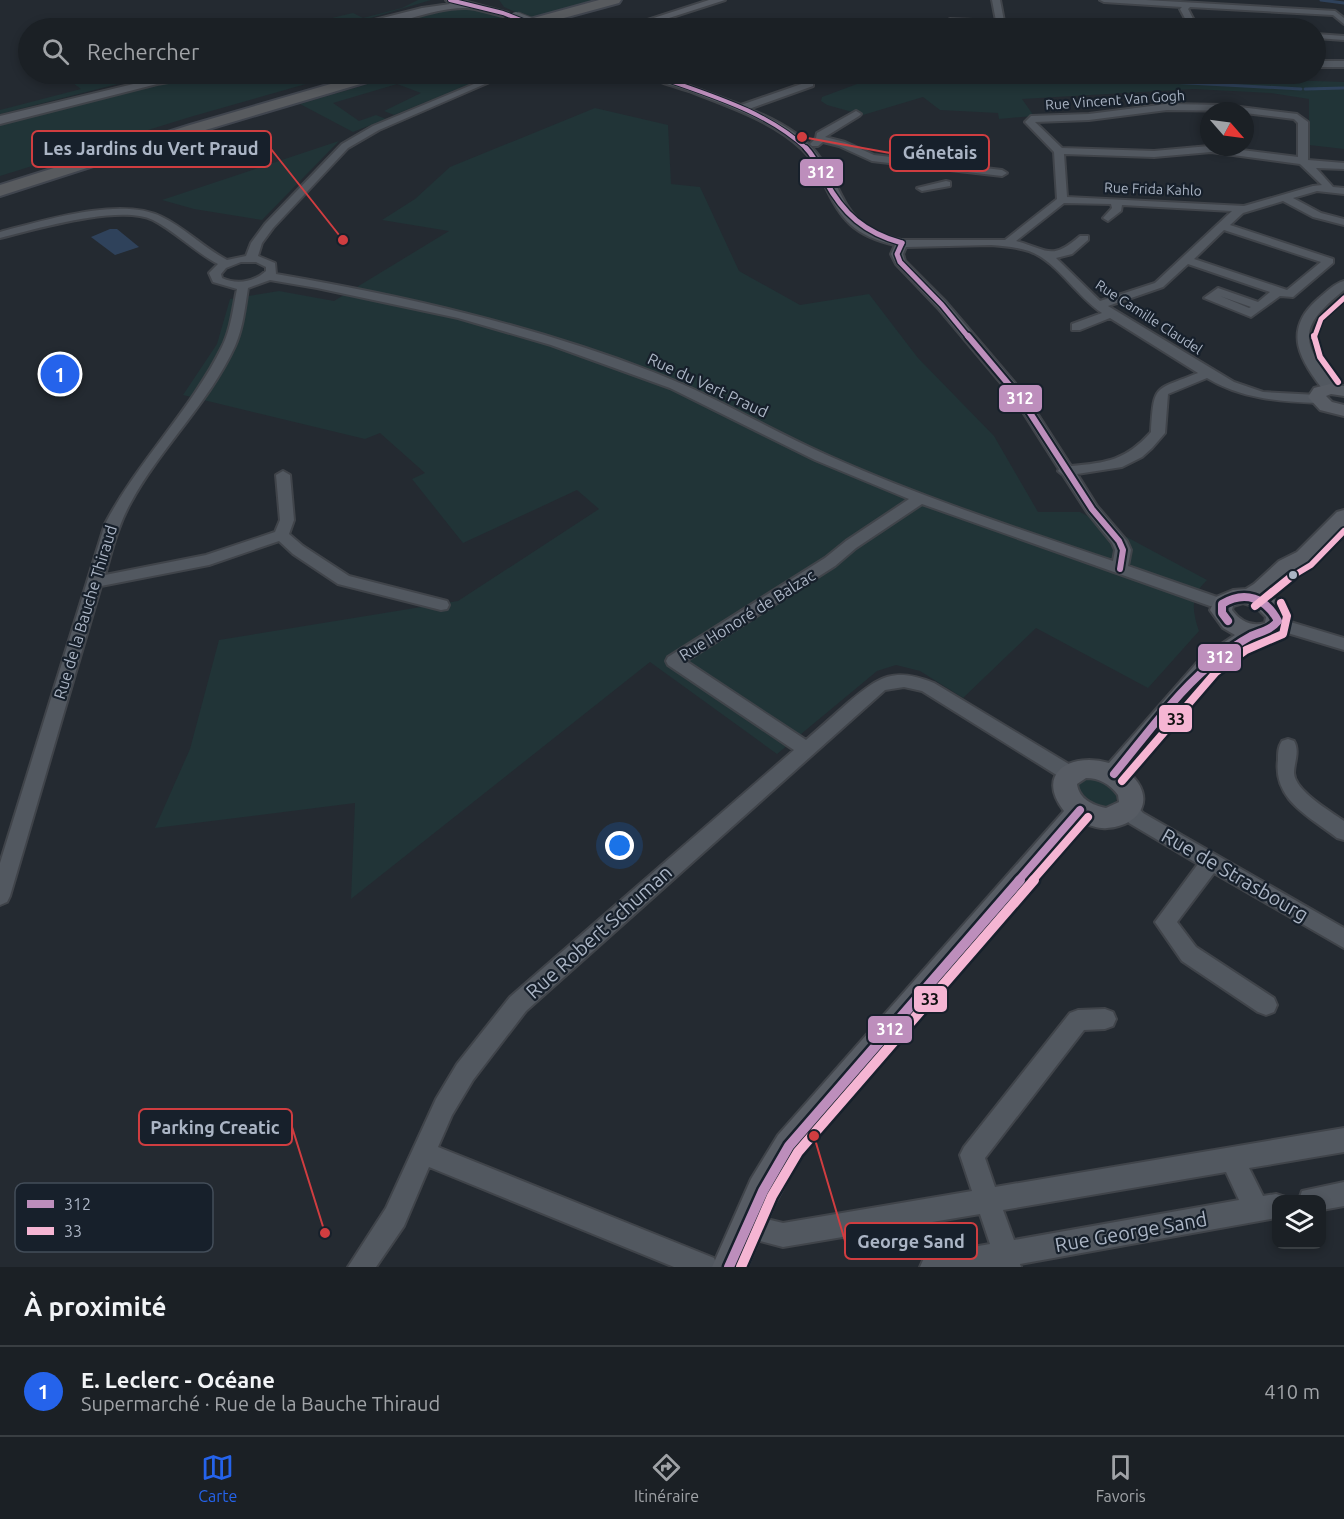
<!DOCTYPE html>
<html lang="fr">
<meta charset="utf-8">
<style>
body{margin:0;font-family:Ubuntu,sans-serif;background:#282d32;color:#f1f3f6}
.controls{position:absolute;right:18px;bottom:18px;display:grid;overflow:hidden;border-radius:12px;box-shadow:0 3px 9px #0003}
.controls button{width:54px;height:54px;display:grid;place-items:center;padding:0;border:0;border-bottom:2px solid #393e42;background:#1b2025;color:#f1f3f6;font:30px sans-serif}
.compass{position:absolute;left:1200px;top:102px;width:54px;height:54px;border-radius:50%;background:#1b2025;box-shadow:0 3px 9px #0003;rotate:118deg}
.you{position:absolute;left:620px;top:846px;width:21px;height:21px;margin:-15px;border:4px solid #fff;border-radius:50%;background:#1a73e8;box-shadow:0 0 0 9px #1a73e833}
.badge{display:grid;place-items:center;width:39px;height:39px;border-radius:50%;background:#2563eb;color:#fff;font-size:20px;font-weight:700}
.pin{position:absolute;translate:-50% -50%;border:3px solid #fff;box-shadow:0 2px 6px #0006}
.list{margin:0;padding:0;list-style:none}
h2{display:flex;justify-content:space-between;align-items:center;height:78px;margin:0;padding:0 24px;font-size:26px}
h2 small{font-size:20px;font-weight:400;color:#a0a3a7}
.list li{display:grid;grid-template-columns:39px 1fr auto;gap:18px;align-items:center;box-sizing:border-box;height:90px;padding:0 24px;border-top:2px solid #393e42}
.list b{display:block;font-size:22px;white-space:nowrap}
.list p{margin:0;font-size:20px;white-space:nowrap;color:#a0a3a7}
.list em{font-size:20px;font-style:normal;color:#a0a3a7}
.icon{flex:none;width:33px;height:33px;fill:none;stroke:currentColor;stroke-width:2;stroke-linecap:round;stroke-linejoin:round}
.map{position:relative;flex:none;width:1344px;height:1267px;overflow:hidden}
.search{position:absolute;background:#1b2025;box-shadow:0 3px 9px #0003;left:18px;right:18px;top:18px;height:66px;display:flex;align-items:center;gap:15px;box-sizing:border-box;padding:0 21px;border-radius:33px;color:#a0a3a7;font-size:22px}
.sheet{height:168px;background:#1b2025}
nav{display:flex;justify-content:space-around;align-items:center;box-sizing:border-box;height:84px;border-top:2px solid #393e42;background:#1b2025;font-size:16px;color:#a0a3a7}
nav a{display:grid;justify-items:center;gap:3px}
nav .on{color:#2563eb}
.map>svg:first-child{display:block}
.green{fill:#213437}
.water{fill:#2f425b}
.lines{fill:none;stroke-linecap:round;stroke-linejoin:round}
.stream{stroke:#2f425b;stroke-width:3}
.street-casing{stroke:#40444a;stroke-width:4}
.secondary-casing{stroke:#40444a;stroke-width:4}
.highway-casing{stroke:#40454e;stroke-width:4}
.street{fill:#525860;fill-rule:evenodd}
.secondary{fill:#575c64;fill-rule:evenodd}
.highway{fill:#585b5f;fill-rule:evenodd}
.secondary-bridge-casing{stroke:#40444a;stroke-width:14;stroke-linecap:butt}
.secondary-bridge{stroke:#575c64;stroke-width:12}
.bus-1-far4-casing{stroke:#17202b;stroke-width:6}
.bus-1-far3-casing{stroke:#17202b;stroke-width:8}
.bus-1-far2-casing{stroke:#17202b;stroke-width:10}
.bus-1-far1-casing{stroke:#17202b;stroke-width:13}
.bus-1-casing{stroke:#17202b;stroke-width:15}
.bus-2-far3-casing{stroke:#17202b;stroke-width:8}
.bus-2-far2-casing{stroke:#17202b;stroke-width:10}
.bus-2-far1-casing{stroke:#17202b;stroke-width:13}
.bus-2-casing{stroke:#17202b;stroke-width:15}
.bus-1-far4{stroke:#bd8ebc;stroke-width:4}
.bus-1-far3{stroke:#bd8ebc;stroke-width:5}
.bus-1-far2{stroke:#bd8ebc;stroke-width:6}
.bus-1-far1{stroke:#bd8ebc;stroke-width:8}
.bus-1{stroke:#bd8ebc;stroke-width:10}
.bus-2-far3{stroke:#f5b5d3;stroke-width:5}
.bus-2-far2{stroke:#f5b5d3;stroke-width:6}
.bus-2-far1{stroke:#f5b5d3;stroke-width:8}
.bus-2{stroke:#f5b5d3;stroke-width:10}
.bus-dot{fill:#abb5c5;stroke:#17202b;stroke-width:2}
.labels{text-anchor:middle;stroke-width:4.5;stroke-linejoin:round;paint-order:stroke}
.far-street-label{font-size:14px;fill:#abb5c5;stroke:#17202b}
.street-label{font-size:16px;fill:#abb5c5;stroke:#17202b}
.near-street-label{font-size:20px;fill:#abb5c5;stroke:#17202b}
.key{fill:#17202b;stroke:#434d59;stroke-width:1.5}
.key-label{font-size:16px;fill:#abb5c5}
.leader{fill:none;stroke:#d03d40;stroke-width:2}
.callout-dot{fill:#d03d40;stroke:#17202b;stroke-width:2}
.callout{fill:#17202b;stroke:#d03d40;stroke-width:2}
.callout-label{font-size:18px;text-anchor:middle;font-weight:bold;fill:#abb5c5}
.line-badge{stroke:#17202b;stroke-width:2}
.badge-label{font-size:16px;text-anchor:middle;font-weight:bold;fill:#fff}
.pale-badge-label{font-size:16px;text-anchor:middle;font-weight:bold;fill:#111}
</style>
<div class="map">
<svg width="1344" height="1267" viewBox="0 0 1344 1267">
<rect width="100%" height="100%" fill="#242a31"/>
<g class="green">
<polygon points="418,0 431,0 340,27 331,23 311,28 332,18 353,13 363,18 402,8"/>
<polygon points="499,0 597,0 531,19 504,7"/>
<polygon points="462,8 479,10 517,23 495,28 368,28 425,14"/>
<polygon points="130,74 157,74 0,114 0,110 81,89 73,83 98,81"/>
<polygon points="225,74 341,74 190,117 0,176 0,125 169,81"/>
<polygon points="402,74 494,74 394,115 384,111 421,93 397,84 333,103 359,121 376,115 386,119 353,132 300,104"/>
<polygon points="848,74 1112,74 1344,82 1344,149 1309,145 1309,99 1271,93 1194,89 1022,99 1034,116 999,119 998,113 940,110 923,97 863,115 827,105 821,101 822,97 865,81"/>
<path d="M595,108L668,125L671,184L700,187L739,271L800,305L869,294L918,358L994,436L1038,512H1080L1207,580C1190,596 1192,611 1199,631L1148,688L1036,628L963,698L920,671L896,665L877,671L777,754L650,662L351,899L355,803L155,828L190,749L219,640L458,601L599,509L577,490L463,543L412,479L425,473L380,433L365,439L183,395L217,344L230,299L279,291L334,301L449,231L382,220L415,199L450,167Z"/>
<polygon points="339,141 262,220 194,209 162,200"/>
<path d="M1095,775L1117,791C1120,812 1098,808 1084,804L1074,783L1077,779Z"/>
</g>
<polygon class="water" points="110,229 117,229 139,247 115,255 91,237"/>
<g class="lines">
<g class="stream">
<polyline points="1321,0 1344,3"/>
<polyline points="964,75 1010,76"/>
<polyline points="1015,76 1090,78"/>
<polyline points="1094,78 1301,89"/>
<polyline points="1305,89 1344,88"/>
</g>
<g class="street-casing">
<g id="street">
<polygon points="992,0 1000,0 1004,21 1108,23 1128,28 1006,26 1006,28 998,28 997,25 950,23 946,21 950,19 996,21"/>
<polygon points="1100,0 1146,0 1335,11 1344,18 1344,24 1333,15 1190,7 1188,9 1198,28 1190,28 1180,9 1182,7 1104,2"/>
<polygon points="1316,34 1344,36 1344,40 1316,38"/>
<rect x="1316" y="61" width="28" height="6"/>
<path d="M498,74H508L379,130L348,148L273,228L262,243L258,256L275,263L276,274C405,296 531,325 653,372C714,395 769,430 829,456C921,497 1018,529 1113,561L1115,550L1112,543L1087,512L1063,475L1058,471L1059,469L1016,401L938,308L896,264L891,254L895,245C855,236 840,220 824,183C818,171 812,158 802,149C771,120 727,106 689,91C675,86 658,83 647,74H658L741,105L807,82H813V86L749,109C774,119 802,133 818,155C849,196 840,226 901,240H1005L1057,199L1054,152L1025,122L1031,116L1089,114L1167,104L1224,105L1297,114L1308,122V160L1344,163V169L1316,168L1333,187L1344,188V194L1317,191L1293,198L1321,213L1344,219V225L1313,217L1283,201L1243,213L1230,225L1333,259V263L1293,297L1280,296L1251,317L1204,298L1218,288L1258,302L1270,292L1188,264L1163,287L1108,306L1234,382L1263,392L1318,395L1325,399L1318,403C1278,401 1242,399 1207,378L1168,394L1165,433L1152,448L1142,457L1122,467L1077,474L1097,506L1127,541L1131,550L1128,566L1217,597L1230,598L1232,602L1230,606H1210L922,504L856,548L835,566L686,661L806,740C820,728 834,715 849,702C880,676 894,667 934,683L1077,769L1079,774L1077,779L1070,781L1063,779L922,691L904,687L885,690L526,1011L473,1080L452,1115L438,1147L714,1258L718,1267H674L429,1167L404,1226L376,1267H348L386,1208L436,1099L457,1064L510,997L794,750L668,665L666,661L668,657L825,558L846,541L909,499L815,460L670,388L551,345L458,318L317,288L270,280L248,288C245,307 243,328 235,346C209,403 161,447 131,502C118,525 112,550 105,575L206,555L275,532L280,520L276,475L283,471L290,475L294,520L289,534L303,546L349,576L447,601L449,605L447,609L441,610L338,584L293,554L279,541L209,565L101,586L10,896L7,902L0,905V863L105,524C138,461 191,410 222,347C231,329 233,308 237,289L213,282L209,273L218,264C195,252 176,232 153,220C120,204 36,229 0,238V232C43,221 121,196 162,217C185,228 204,248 227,260L246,256L251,243L265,224L342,144L373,126ZM1167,110L1245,111V113L1294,119L1298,123V157L1209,146L1154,151L1062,148L1035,122L1089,120ZM1211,152L1300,164L1322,185L1313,186L1244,206L1067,197L1064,154L1154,157ZM1064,203L1111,204L1112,208L1103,218L1108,221L1121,211L1122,205L1232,211L1155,283L1100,301L1056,258L1072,254L1088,240V236H1080C1051,261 1049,250 1016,241ZM1224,230L1321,262L1287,290L1194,259ZM991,245C1004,246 1017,247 1029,251C1057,261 1076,296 1102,313L1072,324V330H1080L1110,318L1198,373C1154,391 1154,383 1151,432C1126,460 1107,463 1071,466L1026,396L946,302L905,261L903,254L906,247ZM241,262H256L266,267V271C254,282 237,285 222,278L221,274L226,268ZM1220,296L1251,307L1249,308Z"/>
<polygon points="856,111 861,114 859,116 825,137 845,142 874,155 1002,170 1007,173 1002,176 872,161 839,146 823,142 818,146 812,146 810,144 816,138 817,133"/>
<polygon points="946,181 950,182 950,186 922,191 917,188"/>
<path d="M1344,281V290C1295,330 1302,341 1337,389L1330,393L1325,392C1301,361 1281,331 1318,299C1325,293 1335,283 1344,281Z"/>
<polygon points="1277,618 1344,638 1344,650 1271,628 1269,624 1271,620"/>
<path d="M1288,739L1294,741C1300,751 1294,763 1294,773C1295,791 1330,811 1344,821V840L1337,838C1309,816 1273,800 1278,760C1278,753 1278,747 1282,741Z"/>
<polygon points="1128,801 1135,804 1143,813 1344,928 1344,948 1214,873 1177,922 1196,947 1274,998 1277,1005 1274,1012 1266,1015 1258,1012 1182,961 1155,922 1198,864 1129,823 1119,809 1121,804"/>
<path d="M1105,1009L1113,1012L1116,1019L1113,1026L1105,1029L1084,1030L985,1158L995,1187L1344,1128V1152L1249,1168L1263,1196L1276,1194L1285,1197L1286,1200H1276V1218L1020,1264L1021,1267H920L924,1258L933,1254L990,1244L980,1214L783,1247L737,1235L734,1226L737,1217L746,1214L783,1223L972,1191L960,1155L964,1147L1070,1013L1078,1010ZM1226,1172L1239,1200L1014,1240L1003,1210Z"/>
<polygon points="1344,1182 1344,1206 1322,1210 1322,1200 1299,1200 1302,1191"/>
</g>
</g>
<g class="secondary-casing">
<g id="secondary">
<path d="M446,0H460L508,13L503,16C491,14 478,8 466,8C427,7 388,32 350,28L351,26L422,8L450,4Z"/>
<polygon points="709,0 725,0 638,28 623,28"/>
<polygon points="175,74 199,74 197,77 157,84 0,124 0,116"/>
<polygon points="1330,384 1344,386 1344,396 1331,394 1326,396 1332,402 1344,405 1344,416 1320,410 1308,397 1314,388"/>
<path d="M1344,510V528L1311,562L1295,571L1268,595L1279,603L1288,617L1283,632L1260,640L1217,670L1129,773C1157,797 1141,826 1107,828C1100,829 1091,826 1084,823L800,1157L775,1203L747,1267H712L751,1179L778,1135L1064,811C1034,772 1072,752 1109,763L1201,658L1235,635L1223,628L1210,610L1216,597L1233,590L1246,589L1254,584L1279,561L1297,552L1337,512ZM1243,603L1256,607L1266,617L1265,623C1251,627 1240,621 1232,610L1233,606ZM1086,778C1099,778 1110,784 1118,795L1119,802L1106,808C1092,805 1079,799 1077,784Z"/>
</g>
</g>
<g class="highway-casing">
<g id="highway">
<polygon points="599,0 621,0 619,3 527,28 506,28 508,25"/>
<polygon points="365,74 387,74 384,77 202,131 0,196 0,185 190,125"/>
</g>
</g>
<use href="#street" class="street"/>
<use href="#secondary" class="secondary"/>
<use href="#highway" class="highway"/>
<g class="secondary-bridge-casing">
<polyline id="secondary-bridge" points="516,18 541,28"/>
</g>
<use href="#secondary-bridge" class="secondary-bridge"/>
<g class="bus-1-far4-casing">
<g id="bus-1-far4">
<polyline points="450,0 503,13 541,28"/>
<path d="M651,74C705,94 764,109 807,149"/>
</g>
</g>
<g class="bus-1-far3-casing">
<g id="bus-1-far3">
<path d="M806,148C815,157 819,168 825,180C843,214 865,233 902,243"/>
<polyline points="902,243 897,254 900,262 942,305 969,338"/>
</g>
</g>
<g class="bus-1-far2-casing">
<polyline id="bus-1-far2" points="968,336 1021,399 1092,509 1119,541 1123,550 1120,569"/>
</g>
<g class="bus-1-far1-casing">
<g id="bus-1-far1">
<path d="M1114,774C1144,738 1173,697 1209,666C1222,655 1236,644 1251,636C1262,631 1270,631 1278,621C1266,598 1245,590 1222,604V613L1228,621"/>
<polyline points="1018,881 1080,810"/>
</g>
</g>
<g class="bus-1-casing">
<polyline id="bus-1" points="729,1267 763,1191 789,1146 1020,880"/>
</g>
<g class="bus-2-far3-casing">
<polyline id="bus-2-far3" points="1314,338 1321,319 1344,298"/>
</g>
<g class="bus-2-far2-casing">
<g id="bus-2-far2">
<polyline points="1314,336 1320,357 1338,382"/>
<polyline points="1291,577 1311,565 1344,531"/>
</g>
</g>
<g class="bus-2-far1-casing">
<g id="bus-2-far1">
<polyline points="1255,606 1292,576"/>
<polyline points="1122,781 1216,672 1246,650 1283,634 1287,616 1281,603"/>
<polyline points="1032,881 1088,817"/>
</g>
</g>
<g class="bus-2-casing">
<polyline id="bus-2" points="741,1267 772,1196 798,1152 1034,880"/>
</g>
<use href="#bus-1-far4" class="bus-1-far4"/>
<use href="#bus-1-far3" class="bus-1-far3"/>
<use href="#bus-1-far2" class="bus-1-far2"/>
<use href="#bus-1-far1" class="bus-1-far1"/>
<use href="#bus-1" class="bus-1"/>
<use href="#bus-2-far3" class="bus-2-far3"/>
<use href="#bus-2-far2" class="bus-2-far2"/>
<use href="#bus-2-far1" class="bus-2-far1"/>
<use href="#bus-2" class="bus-2"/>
</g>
<circle class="bus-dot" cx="1293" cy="575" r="5"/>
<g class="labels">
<g class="far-street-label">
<text transform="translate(1115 100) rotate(-4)" y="5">Rue Vincent Van Gogh</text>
<text transform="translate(1153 189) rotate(2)" y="5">Rue Frida Kahlo</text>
<text transform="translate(1149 317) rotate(33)" y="5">Rue Camille Claudel</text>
</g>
<g class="street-label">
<text transform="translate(708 385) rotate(25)" y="6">Rue du Vert Praud</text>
<text transform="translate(85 612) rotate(-73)" y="6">Rue de la Bauche Thiraud</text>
<text transform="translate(747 615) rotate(-32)" y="6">Rue Honoré de Balzac</text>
</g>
<g class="near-street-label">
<text transform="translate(1235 875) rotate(30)" y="7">Rue de Strasbourg</text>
<text transform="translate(599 932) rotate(-42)" y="7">Rue Robert Schuman</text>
<text transform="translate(1131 1232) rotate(-10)" y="7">Rue George Sand</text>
</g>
</g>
<rect x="15" y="1183" width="198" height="69" rx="9" class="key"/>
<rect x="27" y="1200" width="27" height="8" fill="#bd8ebc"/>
<rect x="27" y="1227" width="27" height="8" fill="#f5b5d3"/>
<g class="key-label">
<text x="64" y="1210">312</text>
<text x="64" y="1237">33</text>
</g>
<path class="leader" d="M343 240L271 149M802 137L890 153M325 1233L292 1127M814 1136L845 1241"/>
<g class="callout-dot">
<circle cx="343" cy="240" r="6"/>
<circle cx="802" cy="137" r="6"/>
<circle cx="325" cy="1233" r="6"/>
<circle cx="814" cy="1136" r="6"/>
</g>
<g class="callout">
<rect x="32" y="131" width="239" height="36" rx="6"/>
<rect x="890" y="135" width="99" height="36" rx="6"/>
<rect x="139" y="1109" width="153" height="36" rx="6"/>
<rect x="845" y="1223" width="132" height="36" rx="6"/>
</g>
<g class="callout-label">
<text x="151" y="155">Les Jardins du Vert Praud</text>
<text x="940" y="159">Génetais</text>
<text x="215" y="1134">Parking Creatic</text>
<text x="911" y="1248">George Sand</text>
</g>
<g class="line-badge">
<rect x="799" y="158" width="45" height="29" rx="6" fill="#bd8ebc"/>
<rect x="998" y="384" width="45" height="29" rx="6" fill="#bd8ebc"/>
<rect x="1197" y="643" width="45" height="29" rx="6" fill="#bd8ebc"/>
<rect x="1158" y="704" width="35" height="29" rx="6" fill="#f5b5d3"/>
<rect x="913" y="985" width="35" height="28" rx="6" fill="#f5b5d3"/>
<rect x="867" y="1015" width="46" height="29" rx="6" fill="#bd8ebc"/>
</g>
<g class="badge-label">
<text x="821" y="178">312</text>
<text x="1020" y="404">312</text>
<text x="1220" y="663">312</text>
<text x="890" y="1035">312</text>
</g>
<g class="pale-badge-label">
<text x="1176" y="725">33</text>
<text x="930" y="1005">33</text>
</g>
</svg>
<div class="controls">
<button><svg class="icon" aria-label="layers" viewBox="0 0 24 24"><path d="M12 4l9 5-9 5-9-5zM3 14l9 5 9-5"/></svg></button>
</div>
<svg class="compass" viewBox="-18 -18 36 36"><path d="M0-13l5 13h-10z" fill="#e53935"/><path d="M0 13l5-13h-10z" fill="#a0a3a7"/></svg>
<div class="you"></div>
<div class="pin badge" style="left:60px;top:374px">1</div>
<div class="search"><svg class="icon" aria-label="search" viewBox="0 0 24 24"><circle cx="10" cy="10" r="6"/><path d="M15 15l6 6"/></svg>Rechercher</div>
</div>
<section class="sheet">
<h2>À proximité<small></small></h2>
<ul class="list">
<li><span class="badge">1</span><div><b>E. Leclerc - Océane</b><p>Supermarché · Rue de la Bauche Thiraud</p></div><em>410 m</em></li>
</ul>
</section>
<nav>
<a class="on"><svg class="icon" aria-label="map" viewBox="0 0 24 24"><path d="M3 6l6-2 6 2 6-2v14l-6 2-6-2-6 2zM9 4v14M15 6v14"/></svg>Carte</a>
<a><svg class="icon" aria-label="directions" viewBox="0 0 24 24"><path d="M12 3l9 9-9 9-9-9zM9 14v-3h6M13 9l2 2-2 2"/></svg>Itinéraire</a>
<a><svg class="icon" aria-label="saved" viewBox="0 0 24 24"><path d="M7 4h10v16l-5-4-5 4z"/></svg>Favoris</a>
</nav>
